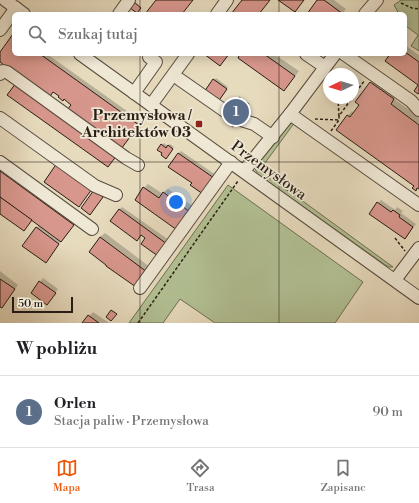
<!DOCTYPE html>
<html lang="pl">
<meta charset="utf-8">
<style>
body{margin:0;font-family:"Libre Bodoni",serif;background:#f6f6f6;color:#202124}
.compass{position:absolute;left:323px;top:68px;width:36px;height:36px;border-radius:50%;background:#fff;box-shadow:0 2px 10px #0003;rotate:266deg}
.scale{position:absolute;left:12px;bottom:10px;width:61px;box-sizing:border-box;padding-left:4px;border:2px solid #291d15;border-top:0;font-size:11px;line-height:14px;white-space:nowrap;color:#291d15;-webkit-text-stroke:3px #efe8d5;paint-order:stroke}
.you{position:absolute;left:176px;top:202px;width:14px;height:14px;margin:-10px;border:3px solid #fff;border-radius:50%;background:#1a73e8;box-shadow:0 0 0 6px #1a73e833}
.badge{display:grid;place-items:center;width:26px;height:26px;border-radius:50%;background:#ea580c;color:#fff;font-size:13px;font-weight:700}
.pin{position:absolute;translate:-50% -50%;border:2px solid #fff;box-shadow:0 1px 4px #0006}
.list{margin:0;padding:0;list-style:none}
h2{display:flex;justify-content:space-between;align-items:center;height:52px;margin:0;padding:0 16px;font-size:17px}
h2 small{font-size:13px;font-weight:400;color:#757577}
.list li{display:grid;grid-template-columns:26px 1fr auto;gap:12px;align-items:center;box-sizing:border-box;height:72px;padding:0 16px;border-top:1px solid #e0e0e0}
.list b{display:block;font-size:15px;white-space:nowrap}
.list p{margin:0;font-size:13px;white-space:nowrap;color:#757577}
.list em{font-size:13px;font-style:normal;color:#757577}
.icon{flex:none;width:22px;height:22px;fill:none;stroke:currentColor;stroke-width:2;stroke-linecap:round;stroke-linejoin:round}
.map{position:relative;flex:none;width:419px;height:323px;overflow:hidden}
.search{position:absolute;background:#fff;box-shadow:0 2px 10px #0003;left:12px;right:12px;top:12px;height:44px;display:flex;align-items:center;gap:10px;box-sizing:border-box;padding:0 14px;border-radius:6px;color:#757577;font-size:15px}
.sheet{height:124px;background:#fff}
nav{display:flex;justify-content:space-around;align-items:center;box-sizing:border-box;height:56px;border-top:1px solid #e0e0e0;background:#fff;font-size:11px;color:#757577}
nav a{display:grid;justify-items:center;gap:2px}
nav .on{color:#ea580c}
.map>svg:first-child{display:block}
.green{fill:#b2c194;stroke:#6e6f54}
.shadow{fill:#0003}
.building{fill:#d8978d;stroke:#291d15}
.lines{fill:none;stroke-linecap:round;stroke-linejoin:round}
.minor-casing{stroke:#584c3f;stroke-width:14}
.path{stroke:#291d15;stroke-width:1.5;stroke-dasharray:3 2;stroke-linecap:butt}
.minor{stroke:#efe8d5;stroke-width:12}
.grid{fill:none;stroke:#291d15;stroke-width:1;stroke-opacity:0.55}
.poi-dot{fill:#8f2418;stroke:#efe8d5;stroke-width:1.5}
.labels{text-anchor:middle;stroke-width:3.5;stroke-linejoin:round;paint-order:stroke}
.poi-label{font-size:15px;font-weight:bold;fill:#291d15;stroke:#efe8d5;text-anchor:end}
.street-label{font-size:15px;fill:#291d15;stroke:#efe8d5}
</style>
<div class="map">
<svg width="419" height="323" viewBox="0 0 419 323">
<rect width="100%" height="100%" fill="#e7dbbe"/>
<filter id="stains"><feTurbulence type="fractalNoise" baseFrequency=".005" numOctaves="4"/><feColorMatrix values="0 0 0 0 .2 0 0 0 0 .09 0 0 0 0 .02 0 0 0 .5 -.17"/></filter>
<radialGradient id="worn" r=".72"><stop offset=".6" stop-color="#630" stop-opacity="0"/><stop offset="1" stop-color="#630" stop-opacity=".3"/></radialGradient>
<g class="green">
<polygon points="401,0 419,0 419,51 411,46 418,35 406,26 405,25 405,14 399,14 394,5"/>
<polygon points="290,122 295,122 265,163 263,163 259,159"/>
<path d="M256,164L259,167V171L286,190L289,191L393,267H389L384,264L259,175C256,172 254,168 256,164Z"/>
<polygon points="228,185 363,282 335,323 215,323 180,299 163,323 129,323"/>
</g>
<g class="shadow">
<polygon points="319,0 334,0 346,9 342,14 308,14"/>
<polygon points="135,2 141,7 138,11 142,14 134,14 136,12 131,8"/>
<polygon points="14,34 14,54 47,54 141,121 124,145 73,104 54,91 52,93 0,61 0,54"/>
<polygon points="405,45 419,55 419,84 391,54 405,54"/>
<polygon points="242,54 274,54 299,71 288,86 284,90"/>
<polygon points="216,78 228,87 220,99 214,80"/>
<polygon points="375,79 398,94 394,99 419,117 419,188 337,130 348,115 352,111 354,113 360,104 371,83"/>
<polygon points="164,143 168,146 170,144 174,147 168,156 162,145"/>
<polygon points="181,151 216,175 206,190 193,183 178,154"/>
<polygon points="0,164 78,220 61,241 49,258 36,228 40,225 32,220 24,230 0,212"/>
<polygon points="148,184 163,194 168,189 194,207 181,224 144,188"/>
<polygon points="381,200 395,210 397,207 403,211 401,213 416,224 408,234 378,203"/>
<polygon points="122,207 169,240 161,251 119,210"/>
<polygon points="105,233 150,267 140,282 100,237"/>
<polygon points="0,271 18,285 6,302 2,307 0,305"/>
<polygon points="43,278 58,289 47,304 32,293"/>
<polygon points="93,312 109,323 83,323"/>
</g>
<g class="building">
<polygon points="156,0 193,0 182,14 145,14"/>
<polygon points="242,0 270,0 259,14 231,14"/>
<polygon points="278,0 304,0 295,12"/>
<polygon points="317,0 324,0 343,14 307,14"/>
<polygon points="134,2 141,8 137,13 130,8"/>
<polygon points="13,34 14,35 14,54 40,54 139,125 121,149 67,110 71,105 64,99 63,101 58,97 59,96 53,92 49,98 0,62 0,52"/>
<polygon points="405,52 419,62 419,93 418,94 414,91 418,85 385,61 390,54 405,54"/>
<polygon points="204,54 229,54 220,66"/>
<polygon points="240,54 264,54 295,76 284,91 238,58"/>
<polygon points="213,79 227,89 218,102 204,92"/>
<polygon points="370,82 394,99 391,104 419,125 419,189 417,188 416,191 412,188 414,186 336,130 347,115 350,117 359,105 355,102"/>
<polygon points="16,83 117,155 108,167 7,95"/>
<polygon points="239,97 249,104 233,127 223,119"/>
<polygon points="161,144 166,148 168,145 173,149 166,159 161,155 162,153 157,150"/>
<polygon points="178,153 214,178 203,194 190,185 192,183 168,167"/>
<polygon points="57,163 92,189 79,207 44,182"/>
<polygon points="0,171 74,225 61,242 0,197"/>
<polygon points="143,187 159,198 163,192 190,212 177,230 135,200"/>
<polygon points="94,190 103,197 90,215 81,208"/>
<polygon points="0,197 32,220 24,231 0,214"/>
<polygon points="377,202 391,212 393,210 400,215 399,217 413,227 405,239 369,214"/>
<polygon points="119,209 167,244 158,256 141,244 145,238 141,235 137,241 110,221"/>
<polygon points="36,227 59,244 46,263 22,246"/>
<polygon points="100,237 147,272 136,287 106,266 106,265 89,252"/>
<polygon points="0,279 15,289 2,308 0,307"/>
<polygon points="39,281 56,293 47,305 31,293"/>
<polygon points="111,310 117,314 111,321 106,317"/>
<polygon points="88,315 99,323 82,323"/>
</g>
<g class="lines">
<g class="minor-casing">
<g id="minor">
<polyline points="5,0 24,14"/>
<polyline points="119,14 129,0"/>
<polyline points="217,14 227,0"/>
<polyline points="365,14 377,0"/>
<polyline points="0,30 16,8"/>
<polyline points="80,54 419,298"/>
<polyline points="306,54 325,67"/>
<polyline points="344,54 411,101 419,110"/>
<polyline points="0,74 3,71 7,72 126,158 138,165"/>
<polyline points="179,79 235,118 254,124 273,137"/>
<polyline points="134,93 156,62 149,57"/>
<polyline points="151,105 188,54"/>
<polyline points="290,114 419,205"/>
<polyline points="0,118 95,186 116,195"/>
<polyline points="0,162 92,229"/>
<polyline points="244,171 290,114 335,54"/>
<polyline points="395,280 419,248"/>
<polyline points="140,288 231,162"/>
</g>
</g>
<g class="path">
<polyline points="401,3 412,8 419,9"/>
<polyline points="353,96 365,80"/>
<polyline points="338,98 339,116"/>
<polyline points="315,119 339,120"/>
<polyline points="331,131 339,120 339,116 352,98"/>
<polyline points="395,238 405,251"/>
<polyline points="138,323 238,181"/>
</g>
<use href="#minor" class="minor"/>
</g>
<path class="grid" d="M140,0V14M279,0V14M140,54V323M279,54V323M0,162H419"/>
<rect class="poi-dot" x="195" y="120" width="8" height="8" rx="2"/>
<g class="labels">
<g class="poi-label">
<text x="191" y="120">Przemysłowa /<tspan x="191" dy="17">Architektów 03</tspan></text>
</g>
<g class="street-label">
<text transform="translate(269 170) rotate(36)" y="5">Przemysłowa</text>
</g>
</g>
<rect width="100%" height="100%" filter="url(#stains)"/>
<rect width="100%" height="100%" fill="url(#worn)"/>
</svg>
<svg class="compass" viewBox="-18 -18 36 36"><path d="M0-13l5 13h-10z" fill="#e53935"/><path d="M0 13l5-13h-10z" fill="#757577"/></svg>
<div class="scale">50 m</div>
<div class="you"></div>
<div class="pin badge" style="left:236px;top:112px;background:#5c6f8a">1</div>
<div class="search"><svg class="icon" aria-label="search" viewBox="0 0 24 24"><circle cx="10" cy="10" r="6"/><path d="M15 15l6 6"/></svg>Szukaj tutaj</div>
</div>
<section class="sheet">
<h2>W pobliżu<small></small></h2>
<ul class="list">
<li><span class="badge" style="background:#5c6f8a">1</span><div><b>Orlen</b><p>Stacja paliw · Przemysłowa</p></div><em>90 m</em></li>
</ul>
</section>
<nav>
<a class="on"><svg class="icon" aria-label="map" viewBox="0 0 24 24"><path d="M3 6l6-2 6 2 6-2v14l-6 2-6-2-6 2zM9 4v14M15 6v14"/></svg>Mapa</a>
<a><svg class="icon" aria-label="directions" viewBox="0 0 24 24"><path d="M12 3l9 9-9 9-9-9zM9 14v-3h6M13 9l2 2-2 2"/></svg>Trasa</a>
<a><svg class="icon" aria-label="saved" viewBox="0 0 24 24"><path d="M7 4h10v16l-5-4-5 4z"/></svg>Zapisane</a>
</nav>
